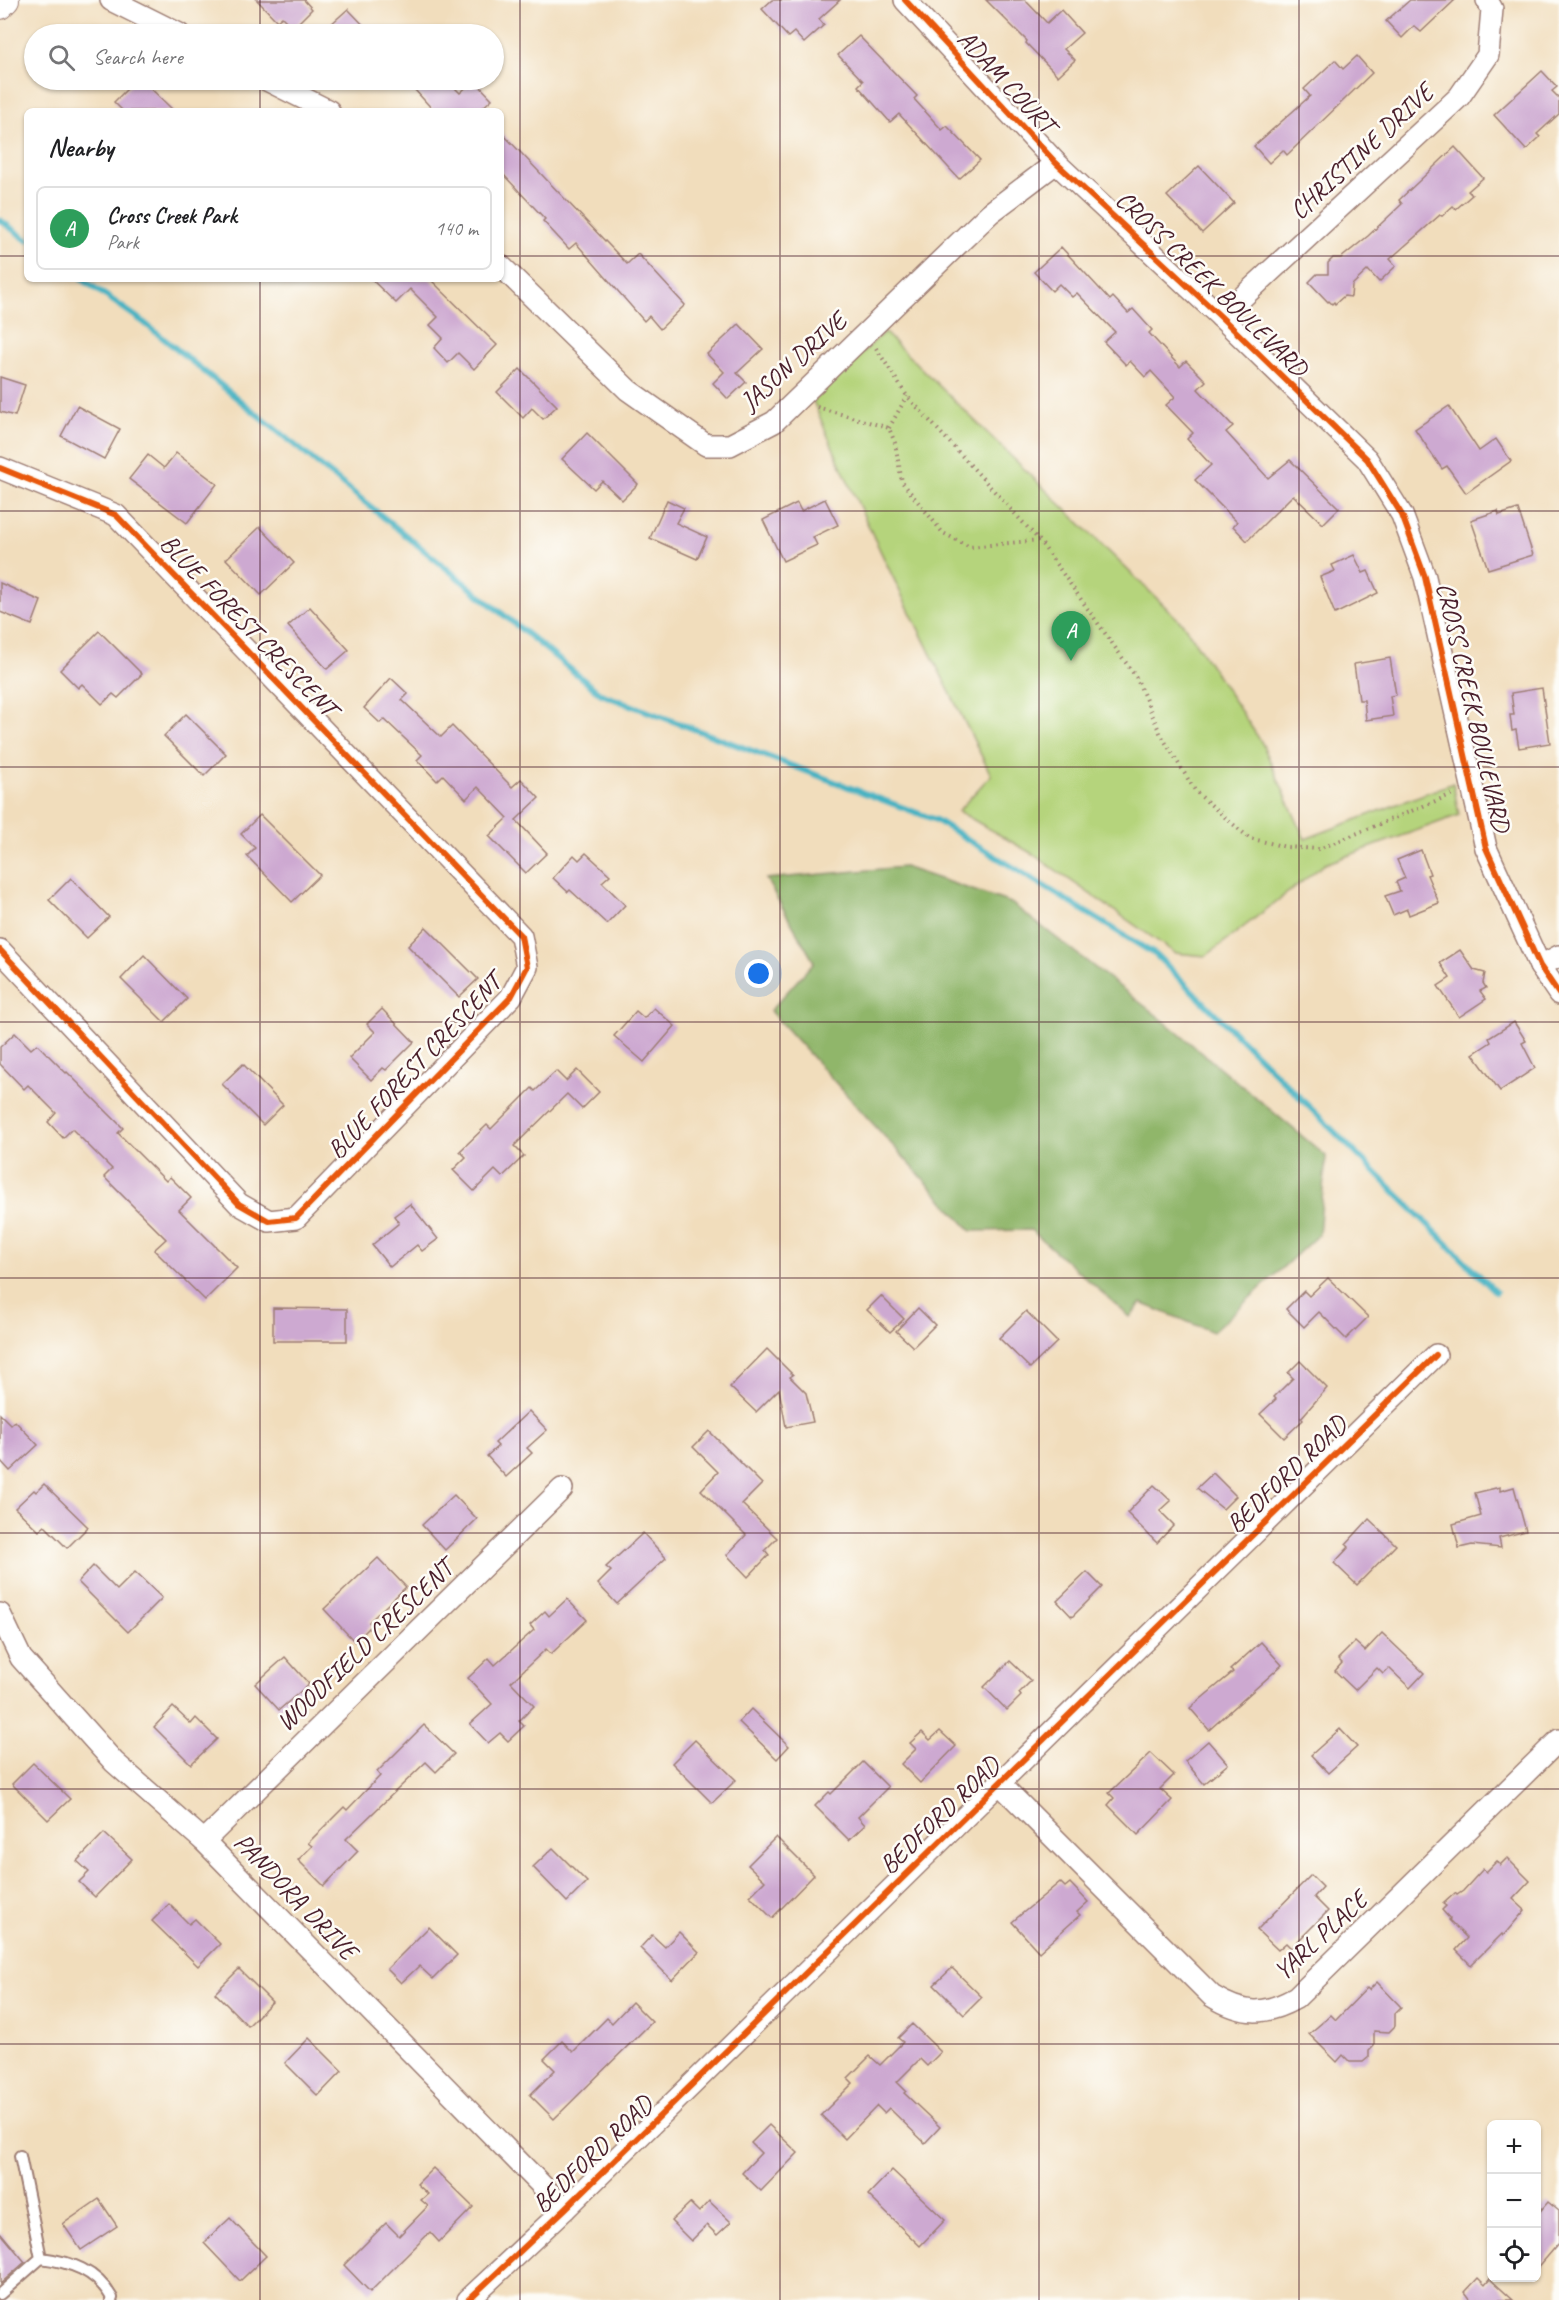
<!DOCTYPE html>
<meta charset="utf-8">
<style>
body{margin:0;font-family:Caveat,sans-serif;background:#f2f2f2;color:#202124}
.controls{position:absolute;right:18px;bottom:18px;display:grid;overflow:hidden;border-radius:9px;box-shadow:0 2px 4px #0004}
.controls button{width:54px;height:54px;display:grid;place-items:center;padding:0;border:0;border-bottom:2px solid #e0e0e0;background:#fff;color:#202124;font:30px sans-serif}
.you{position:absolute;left:759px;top:974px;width:21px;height:21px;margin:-15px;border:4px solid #fff;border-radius:50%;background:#1a73e8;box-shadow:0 0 0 9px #1a73e833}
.badge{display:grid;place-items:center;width:39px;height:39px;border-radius:50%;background:#b5179e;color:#fff;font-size:20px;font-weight:700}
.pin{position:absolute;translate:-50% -50px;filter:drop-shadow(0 2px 3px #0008)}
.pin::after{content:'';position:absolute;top:32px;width:21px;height:18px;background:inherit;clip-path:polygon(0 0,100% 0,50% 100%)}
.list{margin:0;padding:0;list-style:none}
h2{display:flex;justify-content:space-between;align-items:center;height:78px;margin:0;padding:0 24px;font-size:26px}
h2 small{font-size:20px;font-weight:400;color:#757577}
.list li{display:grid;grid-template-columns:39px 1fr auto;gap:18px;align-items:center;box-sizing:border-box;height:84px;margin:0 12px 12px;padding:0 12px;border:2px solid #e0e0e0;border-radius:9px}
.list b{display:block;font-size:22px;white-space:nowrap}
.list p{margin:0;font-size:20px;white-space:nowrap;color:#757577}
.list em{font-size:20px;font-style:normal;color:#757577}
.icon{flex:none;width:33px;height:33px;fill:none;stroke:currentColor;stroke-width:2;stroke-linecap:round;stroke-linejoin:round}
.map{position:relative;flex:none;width:1559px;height:2300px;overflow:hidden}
.search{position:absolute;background:#fff;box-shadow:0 2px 4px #0004;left:24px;top:24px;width:480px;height:66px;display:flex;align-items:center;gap:15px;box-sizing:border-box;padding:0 21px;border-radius:33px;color:#757577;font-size:22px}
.panel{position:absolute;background:#fff;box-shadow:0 2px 4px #0004;left:24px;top:108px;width:480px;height:174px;border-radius:9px}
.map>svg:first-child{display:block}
.green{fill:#b5d47b;stroke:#807a53;stroke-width:1.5}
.forest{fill:#90b66b;stroke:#6d6a4b;stroke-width:1.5}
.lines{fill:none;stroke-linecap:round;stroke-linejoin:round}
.stream{stroke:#46b2c2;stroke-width:6}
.building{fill:#cda9d1}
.service-casing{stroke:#9e7e74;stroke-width:14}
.minor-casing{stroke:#9e7e74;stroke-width:24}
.tertiary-casing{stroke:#9e7e74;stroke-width:28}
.path{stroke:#9e7e74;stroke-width:4;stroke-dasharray:1.5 4.5;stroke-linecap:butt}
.service{stroke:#fff;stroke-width:10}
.minor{stroke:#fff;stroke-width:21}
.tertiary{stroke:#fff;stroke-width:26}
.cycleway-casing{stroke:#fdfcf7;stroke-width:10}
.cycleway{stroke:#e8590c;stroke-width:6}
.grid{fill:none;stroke:#4a1f2b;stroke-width:1.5;stroke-opacity:0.55}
.labels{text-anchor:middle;stroke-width:5;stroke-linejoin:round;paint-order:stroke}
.street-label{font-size:26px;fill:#4a1f2b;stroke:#fdfcf7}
</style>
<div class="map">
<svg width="1559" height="2300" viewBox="0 0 1559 2300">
<rect width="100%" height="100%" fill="#fdfcf7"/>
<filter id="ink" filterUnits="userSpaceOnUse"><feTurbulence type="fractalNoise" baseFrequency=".0167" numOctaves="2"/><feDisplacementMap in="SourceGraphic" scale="12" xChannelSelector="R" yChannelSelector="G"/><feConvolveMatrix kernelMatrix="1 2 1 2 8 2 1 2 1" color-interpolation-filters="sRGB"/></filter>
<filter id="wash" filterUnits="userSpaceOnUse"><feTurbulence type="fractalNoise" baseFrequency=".008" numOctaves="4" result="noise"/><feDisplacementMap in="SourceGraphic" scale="24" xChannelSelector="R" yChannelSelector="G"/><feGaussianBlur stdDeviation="1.35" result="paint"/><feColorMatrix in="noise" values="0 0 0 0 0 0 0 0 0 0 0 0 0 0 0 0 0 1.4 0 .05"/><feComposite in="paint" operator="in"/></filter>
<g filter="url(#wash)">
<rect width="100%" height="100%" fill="#f1ddbc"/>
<path class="green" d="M884,332L1184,625L1262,743L1305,839L1453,783L1459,815L1325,864L1206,956L1175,953L1031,853L958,811L991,775C930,651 866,529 813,401Z"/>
<polygon class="forest" points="904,867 1011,903 1159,1017 1326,1156 1319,1234 1213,1332 1141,1303 1130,1317 1031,1230 971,1231 770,1011 814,962 766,879"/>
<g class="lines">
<g class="stream">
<polyline points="0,220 27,240"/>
<polyline points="82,279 142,321 601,694 936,820 1156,955 1496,1292"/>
</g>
</g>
<g id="blocks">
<g class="building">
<polygon points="257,0 304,0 312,9 293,28 282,17 277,21"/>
<polygon points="772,0 840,0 819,19 824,25 804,43 794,32 788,37 762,9"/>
<polygon points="986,0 1025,0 1047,23 1061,10 1082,33 1064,49 1075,60 1058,76 1026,43 1027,41"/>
<polygon points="1410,0 1455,0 1421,32 1414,26 1402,38 1386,21"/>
<polygon points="348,9 372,34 320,34"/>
<polygon points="859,36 917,96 914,99 942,130 947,126 980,160 959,179 899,114 890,122 858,86 863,81 838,55"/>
<polygon points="1357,56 1372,73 1287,155 1283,150 1269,163 1254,146 1310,96 1304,89 1335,60 1343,69"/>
<polygon points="1542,71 1557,87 1552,91 1559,98 1559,114 1537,134 1540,137 1526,150 1494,115"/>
<polygon points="136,80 142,80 174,111 123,111 114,102"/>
<polygon points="426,80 447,80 460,93 474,80 492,99 479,111 434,111 415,90"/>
<polygon points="501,132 627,264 638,254 685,305 660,329 649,316 644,321 576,243 569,249 543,221 545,219 501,172"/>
<polygon points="1455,147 1483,178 1468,191 1472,195 1456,209 1453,206 1442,216 1440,215 1390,259 1396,266 1379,282 1368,270 1352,285 1351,297 1344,296 1335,304 1334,302 1332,304 1329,301 1328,302 1309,282 1317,274 1328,274 1328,263 1333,258 1341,258 1368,236 1402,204 1399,200"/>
<polygon points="1199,166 1234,203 1202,233 1167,196"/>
<polygon points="1061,247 1110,300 1113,297 1128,313 1133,309 1152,330 1149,333 1180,367 1186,361 1206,381 1198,389 1233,426 1226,432 1268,478 1290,460 1339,508 1323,524 1293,495 1247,541 1233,526 1237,522 1195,480 1211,465 1187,439 1193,433 1166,405 1175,397 1151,371 1145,377 1130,361 1126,365 1104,342 1115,332 1077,293 1072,297 1059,284 1052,291 1034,272"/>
<polygon points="371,279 430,279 497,345 474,369 458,353 448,363 434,348 443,338 430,325 438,317 410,289 396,303"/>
<polygon points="739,324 763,349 737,373 746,382 728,399 713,383 724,372 707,354"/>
<polygon points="520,369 557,406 543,419 532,408 523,418 497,392"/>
<polygon points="0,377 25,385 15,416 0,412"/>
<polygon points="77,406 120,429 104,459 61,436"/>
<polygon points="1449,406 1479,451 1496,439 1511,461 1466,493 1447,466 1442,469 1415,429"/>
<polygon points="587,433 638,484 622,500 602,481 594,489 562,459"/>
<polygon points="176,453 217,484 187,523 129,479 148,455 164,468"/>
<polygon points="825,499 838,525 813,537 817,545 783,561 763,520 797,503 801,511"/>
<polygon points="667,500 684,508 676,523 707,537 697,559 650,538"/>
<polygon points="1518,509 1533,555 1488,569 1471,520 1498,511 1499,515"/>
<polygon points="260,527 294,563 261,595 226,559"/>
<polygon points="1354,555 1363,573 1368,571 1378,593 1335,614 1320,577 1335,571 1332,565"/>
<polygon points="0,583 41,601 32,625 0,612"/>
<polygon points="310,607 349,650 327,669 288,626"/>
<polygon points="99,631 142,674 118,698 113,694 102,704 82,684 78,688 60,670"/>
<polygon points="1390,658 1396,695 1390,696 1393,716 1366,720 1364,700 1359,700 1354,664"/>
<polygon points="391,678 408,694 402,700 441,737 452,726 512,787 521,779 539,798 516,820 547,853 526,873 489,836 508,818 478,787 466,799 443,775 437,781 417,760 422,755 384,719 380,723 364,708"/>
<polygon points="1542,688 1550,743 1519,748 1516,730 1512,731 1510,715 1514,715 1511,693"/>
<polygon points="186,714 226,754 204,776 164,736"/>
<polygon points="260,815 320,875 292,902 247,856 255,848 241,834"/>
<polygon points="1421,850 1430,874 1427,875 1439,903 1409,915 1407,909 1393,915 1385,896 1400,891 1396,882 1405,878 1397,860"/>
<polygon points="586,853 610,875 602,882 625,905 607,924 570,890 568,892 553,878 574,855 579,860"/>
<polygon points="71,878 109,917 87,938 49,900"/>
<polygon points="426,927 478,979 459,997 408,946"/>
<polygon points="1460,950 1474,970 1485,973 1483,983 1486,988 1480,991 1486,999 1459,1017 1438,986 1450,978 1440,963"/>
<polygon points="144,955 187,999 164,1022 121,979"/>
<polygon points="654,1008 675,1026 644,1062 614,1036 636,1011 644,1018"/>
<polygon points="382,1009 414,1042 386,1070 383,1068 371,1080 349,1058 375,1032 367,1024"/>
<polygon points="1514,1022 1526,1041 1522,1043 1535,1068 1500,1091 1473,1054 1491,1042 1489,1038"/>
<polygon points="15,1033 31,1049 37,1044 66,1073 67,1072 123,1128 118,1133 166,1181 170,1177 191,1198 179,1210 237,1268 205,1300 154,1250 166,1239 104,1177 112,1169 72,1129 63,1138 48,1122 56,1113 28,1085 24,1089 0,1064 0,1047"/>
<polygon points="243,1064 283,1105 263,1125 222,1084"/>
<polygon points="577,1070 599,1092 582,1109 567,1094 514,1146 524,1156 502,1177 495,1170 474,1191 453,1170 466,1157 460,1151 487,1125 491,1129 532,1088 535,1091 556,1071 566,1081"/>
<polygon points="410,1204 438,1239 422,1251 417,1245 390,1267 372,1245 399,1223 394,1216"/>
<polygon points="1328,1278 1368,1317 1346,1339 1319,1312 1304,1327 1286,1309 1304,1291 1309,1296"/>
<polygon points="881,1296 904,1319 890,1332 867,1310"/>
<polygon points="273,1308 347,1309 347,1341 273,1341"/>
<polygon points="918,1308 935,1325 913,1347 896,1331"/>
<polygon points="1026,1311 1057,1342 1030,1368 999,1338"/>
<polygon points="767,1349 793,1375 790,1377 806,1393 813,1422 786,1427 779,1389 756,1412 730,1387"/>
<polygon points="1300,1361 1327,1388 1301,1418 1303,1420 1284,1438 1260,1414 1276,1399 1274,1397 1293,1378 1288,1373"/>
<polygon points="529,1411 547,1430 527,1448 532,1453 506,1477 487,1456 498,1446 495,1443"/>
<polygon points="0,1414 11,1425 15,1421 38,1445 10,1471 0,1460"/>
<polygon points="709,1431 762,1484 742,1504 777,1538 765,1550 769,1555 748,1577 727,1555 746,1535 701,1490 718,1472 693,1447"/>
<polygon points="1213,1473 1236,1496 1223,1509 1197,1488"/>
<polygon points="44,1484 88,1527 67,1548 45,1526 39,1531 15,1508 34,1490 36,1492"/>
<polygon points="1154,1485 1171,1501 1160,1511 1174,1525 1157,1543 1127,1513"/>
<polygon points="1500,1487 1500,1491 1514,1487 1526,1531 1499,1538 1501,1548 1472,1545 1459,1548 1453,1524 1481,1516 1475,1493"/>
<polygon points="454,1495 477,1519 445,1550 422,1525"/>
<polygon points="1369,1519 1396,1545 1357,1585 1334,1563 1349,1547 1346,1544"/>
<polygon points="643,1533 666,1558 617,1604 598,1584 611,1571 606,1567"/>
<polygon points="378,1558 406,1587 369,1622 372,1625 355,1642 324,1609"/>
<polygon points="93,1566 117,1590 135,1572 162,1598 128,1632 78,1582"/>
<polygon points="1087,1572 1102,1587 1072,1617 1057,1601"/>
<polygon points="567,1599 587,1620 551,1654 546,1649 511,1682 534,1706 519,1721 524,1726 508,1741 500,1733 488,1743 470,1724 492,1704 468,1678 489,1658 495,1665 534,1630 530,1625 545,1611 549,1616"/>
<polygon points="1382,1633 1424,1673 1410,1688 1389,1668 1383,1674 1377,1668 1355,1690 1335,1671 1342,1663 1338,1659 1355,1642 1365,1651"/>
<polygon points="1261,1642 1282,1665 1209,1730 1190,1708 1233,1672 1230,1670"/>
<polygon points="285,1657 309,1684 279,1710 255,1684"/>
<polygon points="1010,1661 1031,1681 1019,1693 1021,1696 1007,1710 984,1687"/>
<polygon points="173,1707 191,1724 196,1718 217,1739 191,1764 154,1727"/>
<polygon points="751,1709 789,1746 777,1759 739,1722"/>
<polygon points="424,1725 454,1754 436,1772 426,1762 346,1839 358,1851 324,1886 298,1860 312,1846 308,1843 344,1807 347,1810 380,1776 377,1772"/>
<polygon points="1340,1729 1357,1747 1328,1773 1311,1755"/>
<polygon points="940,1731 956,1746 920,1783 901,1764 916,1749 910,1743 922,1732 930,1740"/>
<polygon points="695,1740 736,1780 712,1803 672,1763"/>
<polygon points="1208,1741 1228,1764 1204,1784 1185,1761"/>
<polygon points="1151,1753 1174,1775 1160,1789 1172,1800 1138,1835 1108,1805 1114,1798 1109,1793"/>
<polygon points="863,1762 888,1787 858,1817 865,1825 849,1840 815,1806 829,1792 831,1794"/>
<polygon points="33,1763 70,1799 48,1820 12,1784"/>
<polygon points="104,1833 132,1859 95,1897 79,1882 89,1872 77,1861"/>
<polygon points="776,1837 814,1875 772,1918 750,1896 765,1881 748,1865"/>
<polygon points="553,1848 587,1882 567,1902 533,1867"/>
<polygon points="1507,1858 1530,1881 1513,1899 1525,1910 1503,1936 1502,1934 1471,1965 1456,1950 1467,1938 1449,1920 1450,1919 1442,1910 1446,1906 1443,1904 1455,1893 1457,1895 1463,1891 1483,1869 1486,1872 1497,1861 1500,1865"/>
<polygon points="1311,1875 1323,1887 1314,1897 1328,1911 1291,1948 1286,1943 1278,1950 1257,1930"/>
<polygon points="1060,1882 1065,1887 1070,1883 1088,1902 1077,1912 1080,1915 1039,1952 1012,1922"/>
<polygon points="169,1904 189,1924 195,1919 220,1944 198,1966 152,1921"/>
<polygon points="429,1927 457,1955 433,1979 419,1966 401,1983 387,1969"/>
<polygon points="679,1932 699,1952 672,1980 640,1948 652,1935 665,1947"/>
<polygon points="952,1968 982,1997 964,2015 934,1985"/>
<polygon points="239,1969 272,2002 248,2026 215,1993"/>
<polygon points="1377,1982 1401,2007 1395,2013 1395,2026 1389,2032 1374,2031 1374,2046 1369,2051 1369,2057 1363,2062 1350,2062 1343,2055 1337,2062 1309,2034 1331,2015 1336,2020 1367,1988 1369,1990"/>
<polygon points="632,2002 652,2022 554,2119 530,2095 555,2070 544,2059 562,2041 573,2052 607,2018 612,2023"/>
<polygon points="912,2024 941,2052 927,2066 920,2059 897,2082 906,2091 904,2093 940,2127 925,2143 889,2108 884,2113 877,2106 845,2139 821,2115 853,2083 848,2078 870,2056 880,2065 903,2042 898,2038"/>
<polygon points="309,2038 342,2071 318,2096 285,2063"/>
<polygon points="769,2125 798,2153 761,2191 742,2173 761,2153 751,2143"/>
<polygon points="433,2168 473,2207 439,2242 430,2232 370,2292 344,2265 386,2223 399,2236 428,2206 421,2200 428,2194 417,2184"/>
<polygon points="892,2170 945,2220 920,2246 868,2195"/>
<polygon points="99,2199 117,2226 81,2250 63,2224"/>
<polygon points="709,2201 731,2222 717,2235 707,2225 691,2241 671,2221 690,2203 699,2212"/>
<polygon points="1548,2202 1559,2211 1559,2243 1536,2270 1536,2216"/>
<polygon points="230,2218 266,2256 240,2281 204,2243"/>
<polygon points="0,2232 25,2262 0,2284"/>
<polygon points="1478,2278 1485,2285 1490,2279 1513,2300 1471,2300 1465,2292"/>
</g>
</g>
</g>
<g filter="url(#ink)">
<use href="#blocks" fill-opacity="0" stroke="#9e7e74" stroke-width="1.5"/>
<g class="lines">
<g class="service-casing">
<g id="service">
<path d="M41,2258C71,2262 96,2270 112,2298L111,2300"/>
<polyline points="0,2294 41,2258 20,2156"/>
</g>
</g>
<g class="minor-casing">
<g id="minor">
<polyline points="111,0 179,34"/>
<polyline points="905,0 1056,163 1221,317 1367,459 1402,515 1425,577 1486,848 1540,966 1559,994"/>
<polyline points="267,80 329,111"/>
<polyline points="501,266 628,390 706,445 730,445 774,422 990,213 1056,163"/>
<polyline points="1221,317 1459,97 1488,55 1492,9 1487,0"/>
<polyline points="0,468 116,515 521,936 527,967 511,997 296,1218 269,1221 239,1204 0,950"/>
<polyline points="1540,966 1559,956"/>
<polyline points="0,1614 21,1658 114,1762 204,1841 565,2209"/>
<path d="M999,1783L1212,1996C1243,2015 1264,2016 1296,1998L1559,1740"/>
<polyline points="204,1841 562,1489"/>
<polyline points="468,2300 565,2209 1436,1355"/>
</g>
</g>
<g class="tertiary-casing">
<polyline id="tertiary" points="0,6 6,0"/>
</g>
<g class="path">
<polyline points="876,348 907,396 1039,540 1136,677 1161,735 1196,792 1249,838 1286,847 1319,849 1455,793"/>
<polyline points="817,407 889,428 895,443 902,482 943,533 970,547 1039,540"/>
<polyline points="889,428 907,396"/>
</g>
<use href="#service" class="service"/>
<use href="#minor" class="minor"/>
<use href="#tertiary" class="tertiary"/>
<g class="cycleway-casing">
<g id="cycleway">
<polyline points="905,0 1056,163 1221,317 1367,459 1402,515 1425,577 1486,848 1540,966 1559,994"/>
<polyline points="0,468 116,515 521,936 527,967 511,997 296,1218 269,1221 239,1204 0,950"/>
<polyline points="468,2300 565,2209 1436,1355"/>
</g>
</g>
<use href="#cycleway" class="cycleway"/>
</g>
</g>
<path class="grid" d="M260,0V34M520,0V2300M780,0V2300M1039,0V2300M1299,0V2300M260,80V111M0,256H27M501,256H1559M260,279V2300M0,511H1559M0,767H1559M0,1022H1559M0,1278H1559M0,1533H1559M0,1789H1559M0,2044H1559"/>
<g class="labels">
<g class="street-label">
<text transform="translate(1007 81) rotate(47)" y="9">ADAM COURT</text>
<text transform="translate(1361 151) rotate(-43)" y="9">CHRISTINE DRIVE</text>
<text transform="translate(1212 283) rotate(44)" y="9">CROSS CREEK BOULEVARD</text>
<text transform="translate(793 361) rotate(-42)" y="9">JASON DRIVE</text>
<text transform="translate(249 625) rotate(46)" y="9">BLUE FOREST CRESCENT</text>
<text transform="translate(1474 707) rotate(77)" y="9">CROSS CREEK BOULEVARD</text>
<text transform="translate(414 1066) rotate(-47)" y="9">BLUE FOREST CRESCENT</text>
<text transform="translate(1286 1474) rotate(-44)" y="9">BEDFORD ROAD</text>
<text transform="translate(364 1645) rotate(-44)" y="9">WOODFIELD CRESCENT</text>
<text transform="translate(939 1815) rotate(-44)" y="9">BEDFORD ROAD</text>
<text transform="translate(296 1896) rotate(46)" y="9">PANDORA DRIVE</text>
<text transform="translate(1320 1935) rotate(-43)" y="9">YARL PLACE</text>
<text transform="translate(592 2154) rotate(-44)" y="9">BEDFORD ROAD</text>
</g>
</g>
</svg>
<div class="controls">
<button>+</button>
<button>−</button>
<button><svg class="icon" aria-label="locate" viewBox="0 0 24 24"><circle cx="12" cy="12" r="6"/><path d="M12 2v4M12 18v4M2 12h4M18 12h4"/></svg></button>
</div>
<div class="you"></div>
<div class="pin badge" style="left:1071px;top:661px;background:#2e9e5b">A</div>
<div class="search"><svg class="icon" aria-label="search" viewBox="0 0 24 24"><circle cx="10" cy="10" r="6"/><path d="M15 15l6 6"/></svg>Search here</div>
<section class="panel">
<h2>Nearby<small></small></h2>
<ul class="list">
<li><span class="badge" style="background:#2e9e5b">A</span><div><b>Cross Creek Park</b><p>Park</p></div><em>140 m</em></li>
</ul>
</section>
</div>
